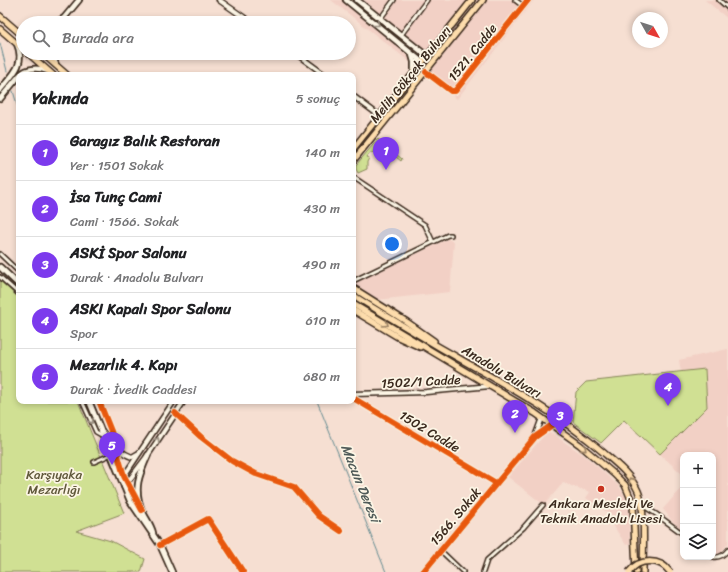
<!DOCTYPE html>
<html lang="tr">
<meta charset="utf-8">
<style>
body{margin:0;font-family:Sriracha,sans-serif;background:#f2f2f2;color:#202124}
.controls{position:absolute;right:12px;bottom:12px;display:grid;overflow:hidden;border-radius:8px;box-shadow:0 2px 6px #0003}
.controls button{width:36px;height:36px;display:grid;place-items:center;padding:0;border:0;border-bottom:1px solid #e0e0e0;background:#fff;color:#202124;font:20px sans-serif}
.compass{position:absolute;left:632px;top:12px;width:36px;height:36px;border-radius:50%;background:#fff;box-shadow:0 2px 6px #0003;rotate:129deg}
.you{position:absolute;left:392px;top:244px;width:14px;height:14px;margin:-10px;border:3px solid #fff;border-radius:50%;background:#1a73e8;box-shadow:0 0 0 6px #1a73e833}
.badge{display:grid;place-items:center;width:26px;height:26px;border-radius:50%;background:#7c3aed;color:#fff;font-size:13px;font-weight:700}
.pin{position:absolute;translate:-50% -33px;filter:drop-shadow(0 1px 2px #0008)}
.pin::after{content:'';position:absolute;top:21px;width:14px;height:12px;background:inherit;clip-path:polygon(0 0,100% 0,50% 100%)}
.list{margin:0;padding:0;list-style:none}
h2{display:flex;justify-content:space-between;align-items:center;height:52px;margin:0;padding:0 16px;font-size:17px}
h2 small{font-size:13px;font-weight:400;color:#757577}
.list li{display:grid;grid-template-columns:26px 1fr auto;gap:12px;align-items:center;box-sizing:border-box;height:56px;padding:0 16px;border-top:1px solid #e0e0e0}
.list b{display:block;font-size:15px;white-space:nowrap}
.list p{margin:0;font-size:13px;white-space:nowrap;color:#757577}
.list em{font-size:13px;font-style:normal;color:#757577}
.icon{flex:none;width:22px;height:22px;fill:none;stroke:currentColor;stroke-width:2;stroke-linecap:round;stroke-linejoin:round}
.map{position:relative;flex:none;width:728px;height:572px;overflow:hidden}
.search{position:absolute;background:#fff;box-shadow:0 2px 6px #0003;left:16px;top:16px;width:340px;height:44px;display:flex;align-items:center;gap:10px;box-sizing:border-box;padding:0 14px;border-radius:22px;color:#757577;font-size:15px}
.panel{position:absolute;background:#fff;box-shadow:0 2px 6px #0003;left:16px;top:72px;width:340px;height:332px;border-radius:8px}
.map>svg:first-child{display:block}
.built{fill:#f2d0c5}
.green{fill:#d0e093;stroke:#868558}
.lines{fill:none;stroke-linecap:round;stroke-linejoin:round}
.stream{stroke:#648b91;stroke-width:1}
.minor-casing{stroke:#3b2a1e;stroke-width:6}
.tertiary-casing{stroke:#3b2a1e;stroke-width:7}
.secondary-casing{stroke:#3b2a1e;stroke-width:8}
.primary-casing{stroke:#3b2a1e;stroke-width:8}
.minor{stroke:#fcf5e5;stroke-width:3}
.tertiary{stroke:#fcf5e5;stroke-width:4}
.secondary{stroke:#fcf5e5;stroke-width:4.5}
.primary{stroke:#fddcac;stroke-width:5}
.primary-bridge-casing{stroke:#3b2a1e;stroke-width:8;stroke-linecap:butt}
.primary-bridge{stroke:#fddcac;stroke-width:5}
.cycleway-casing{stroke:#fcf5e5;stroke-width:8}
.cycleway{stroke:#e8590c;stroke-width:6}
.oneway{stroke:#9c9082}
.oneway2{stroke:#9c8365}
.poi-dot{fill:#c8321e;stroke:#fcf5e5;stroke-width:1.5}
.labels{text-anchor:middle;stroke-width:3.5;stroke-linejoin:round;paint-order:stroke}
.street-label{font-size:13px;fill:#3b2a1e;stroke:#fcf5e5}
.park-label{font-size:13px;fill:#60583b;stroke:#fcf5e5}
.poi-label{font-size:13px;fill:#3b2a1e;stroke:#fcf5e5}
.water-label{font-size:14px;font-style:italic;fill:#4f5a58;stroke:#fcf5e5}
</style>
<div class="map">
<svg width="728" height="572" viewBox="0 0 728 572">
<rect width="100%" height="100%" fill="#f6dfd2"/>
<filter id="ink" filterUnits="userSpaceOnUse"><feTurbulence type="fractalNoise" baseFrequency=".025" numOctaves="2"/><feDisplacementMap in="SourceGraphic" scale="8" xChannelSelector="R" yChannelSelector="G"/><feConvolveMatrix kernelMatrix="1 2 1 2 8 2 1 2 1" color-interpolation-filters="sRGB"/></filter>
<g filter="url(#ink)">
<g class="built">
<polygon points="331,0 534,0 457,99"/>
<polygon points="705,0 728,0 728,19"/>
<polygon points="448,239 454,242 450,292 376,300 353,286 353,284"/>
<polygon points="728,349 728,543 720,554 715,556 713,554 713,455 683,455 683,475 660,454 707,407 705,370 681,372 679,360"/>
<polygon points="548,431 585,456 619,486 626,498 629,508 630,544 626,545 611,522 613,516 586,498 590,492 563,483 544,505 508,477"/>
<polygon points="683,486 683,530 673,522 663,509"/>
</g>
<g class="green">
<path d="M378,139L402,159L401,161L386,149H384L382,152C377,149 375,150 372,153H370L367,157L369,158L367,162V169L358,173L356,169V165Z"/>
<polygon points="0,281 19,298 19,401 78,401 124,513 76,531 111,541 145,559 141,572 0,572"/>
<polygon points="705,369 707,407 660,454 624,420 601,443 573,422 576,392 586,382"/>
</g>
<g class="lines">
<g class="stream">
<polyline points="0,43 7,71"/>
<polyline points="13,91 19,111"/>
<polyline points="317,401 386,572"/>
</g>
<g class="minor-casing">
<g id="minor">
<polyline points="515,0 523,6"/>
<polyline points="719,0 728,8"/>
<polyline points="380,19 394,0"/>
<polyline points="401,35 427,0"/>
<polyline points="426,72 451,91 455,91 528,0"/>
<polyline points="353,177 425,225 433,242"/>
<polyline points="0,254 19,272"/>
<polyline points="0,277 19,294"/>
<polyline points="353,281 448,235 451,235"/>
<polyline points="353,398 496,483"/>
<polyline points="82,401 96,432 103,436"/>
<polyline points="99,401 111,431 124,476"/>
<polyline points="175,413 201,437 232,461 256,474 294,487 319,516 341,531"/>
<polyline points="94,462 112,454"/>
<polyline points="127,484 138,503"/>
<polyline points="642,505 656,514 683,534"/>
<polyline points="160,545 208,519 243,572"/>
<polyline points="440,550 463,572"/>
<path d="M713,557C719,558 724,555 728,550"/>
<polyline points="483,572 487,560 523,528 543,505"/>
</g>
</g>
<g class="tertiary-casing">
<g id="tertiary">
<polyline points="219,0 252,23"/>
<polyline points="295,53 325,75"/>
<polyline points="353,96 380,116"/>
<polyline points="353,394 426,392 490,386"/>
<path d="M102,431C111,440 119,453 132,457L139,453"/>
<polyline points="535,437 542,418"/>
<polyline points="121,478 124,476 174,401"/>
<polyline points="124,487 148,455 184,401"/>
<polyline points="423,572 535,437 552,425"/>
</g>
</g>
<g class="secondary-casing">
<g id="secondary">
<polyline points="346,0 422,62"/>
<polyline points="357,0 427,56"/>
<polyline points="56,23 64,18 79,0"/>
<polyline points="52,53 56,65"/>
<polyline points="412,55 414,62 414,72"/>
<path d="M20,75C27,67 39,68 48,71"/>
<path d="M0,90C12,75 26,65 17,44"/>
<polyline points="0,99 19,76"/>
<polyline points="0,267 19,285"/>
<polyline points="89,401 130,501 160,545 172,572"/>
<path d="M148,455C139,475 133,489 142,510C145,518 151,524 153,533"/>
</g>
</g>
<g class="primary-casing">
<g id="primary">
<polyline points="0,16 23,36"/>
<polyline points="0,29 23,49"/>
<polyline points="28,53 53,75"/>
<polyline points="42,53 67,75"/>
<polyline points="353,149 472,0"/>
<polyline points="353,161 483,0"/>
<polyline points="353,288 407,322 434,341"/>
<path d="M353,295C381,313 410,330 439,347C495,379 554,410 604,453C617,464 631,475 638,491C646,509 643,551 643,572"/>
<polyline points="353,304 535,413 580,445 614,474 625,485 633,504 636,572"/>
<polyline points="353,310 398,337 420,347"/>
</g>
</g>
<use href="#minor" class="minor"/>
<use href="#tertiary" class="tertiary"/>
<use href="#secondary" class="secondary"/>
<use href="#primary" class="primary"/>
<g class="primary-bridge-casing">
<path id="primary-bridge" d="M629,572C639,558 660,558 670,572"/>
</g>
<use href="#primary-bridge" class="primary-bridge"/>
<g class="cycleway-casing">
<g id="cycleway">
<polyline points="426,72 451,91 455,91 528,0"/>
<polyline points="353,398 496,483"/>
<polyline points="99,401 111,431 124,476 142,510"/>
<polyline points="175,413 201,437 232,461 256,474 294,487 319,516 341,531"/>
<polyline points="160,545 208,519 243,572"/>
<polyline points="423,572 535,437 552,425"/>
</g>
</g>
<use href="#cycleway" class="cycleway"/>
</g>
<defs><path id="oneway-chevron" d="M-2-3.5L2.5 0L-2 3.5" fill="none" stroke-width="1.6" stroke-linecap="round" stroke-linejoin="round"/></defs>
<g class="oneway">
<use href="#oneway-chevron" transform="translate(377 24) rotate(39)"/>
<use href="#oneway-chevron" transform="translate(91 421) rotate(66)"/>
<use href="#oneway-chevron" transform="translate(157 440) rotate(-56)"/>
</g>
<g class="oneway2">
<use href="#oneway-chevron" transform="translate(386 324) rotate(31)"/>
<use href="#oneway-chevron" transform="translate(584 449) rotate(40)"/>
<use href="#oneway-chevron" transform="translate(631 480) rotate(-124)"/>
</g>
</g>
<circle class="poi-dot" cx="601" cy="489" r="4"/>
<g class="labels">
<g class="street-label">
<text transform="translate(472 52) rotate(-51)" y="5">1521. Cadde</text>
<text transform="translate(410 74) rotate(-51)" y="5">Melih Gökçek Bulvarı</text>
<text transform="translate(502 371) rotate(31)" y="5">Anadolu Bulvarı</text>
<text transform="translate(421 381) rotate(-3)" y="5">1502/1 Cadde</text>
<text transform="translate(430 431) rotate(31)" y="5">1502 Cadde</text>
<text transform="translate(455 516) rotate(-50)" y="5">1566. Sokak</text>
</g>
<g class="park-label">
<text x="54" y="479">Karşıyaka<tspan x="54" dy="15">Mezarlığı</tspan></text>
</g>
<g class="poi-label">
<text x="601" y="508">Ankara Mesleki Ve<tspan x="601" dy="15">Teknik Anadolu Lisesi</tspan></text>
</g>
<g class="water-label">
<text transform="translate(361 483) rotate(68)" y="5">Macun Deresi</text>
</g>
</g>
</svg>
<div class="controls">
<button>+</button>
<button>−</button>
<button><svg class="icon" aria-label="layers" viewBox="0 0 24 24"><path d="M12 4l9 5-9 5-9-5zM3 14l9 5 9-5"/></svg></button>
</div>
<svg class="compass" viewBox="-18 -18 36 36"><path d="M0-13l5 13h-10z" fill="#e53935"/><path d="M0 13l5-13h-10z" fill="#757577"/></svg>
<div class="you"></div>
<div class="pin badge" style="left:386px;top:170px">1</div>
<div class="pin badge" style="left:515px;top:433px">2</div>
<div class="pin badge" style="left:560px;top:435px">3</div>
<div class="pin badge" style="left:668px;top:406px">4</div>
<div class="pin badge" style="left:112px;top:465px">5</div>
<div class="search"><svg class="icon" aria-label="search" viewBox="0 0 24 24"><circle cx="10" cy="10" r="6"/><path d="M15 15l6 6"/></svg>Burada ara</div>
<section class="panel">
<h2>Yakında<small>5 sonuç</small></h2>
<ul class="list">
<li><span class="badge">1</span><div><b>Garagız Balık Restoran</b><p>Yer · 1501 Sokak</p></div><em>140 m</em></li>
<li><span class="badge">2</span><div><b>İsa Tunç Cami</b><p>Cami · 1566. Sokak</p></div><em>430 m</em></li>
<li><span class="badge">3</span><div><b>ASKİ Spor Salonu</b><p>Durak · Anadolu Bulvarı</p></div><em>490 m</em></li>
<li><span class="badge">4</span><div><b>ASKI Kapalı Spor Salonu</b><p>Spor</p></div><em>610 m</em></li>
<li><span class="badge">5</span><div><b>Mezarlık 4. Kapı</b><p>Durak · İvedik Caddesi</p></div><em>680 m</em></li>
</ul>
</section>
</div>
